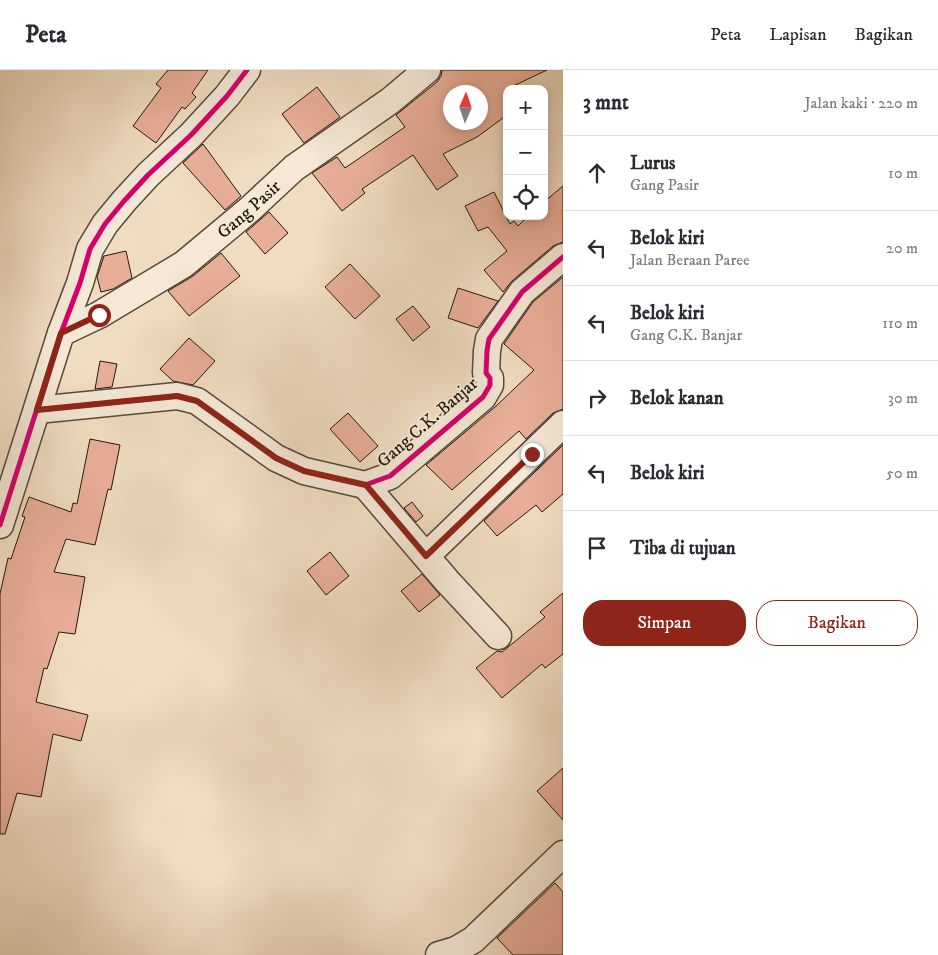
<!DOCTYPE html>
<html lang="id">
<meta charset="utf-8">
<style>
body{margin:0;font-family:"IM FELL DW Pica",serif;background:#f2f2f3;color:#2b2b33}
.controls{position:absolute;right:15px;top:15px;display:grid;overflow:hidden;border-radius:10px;box-shadow:0 2px 12px #0003}
.controls button{width:45px;height:45px;display:grid;place-items:center;padding:0;border:0;border-bottom:1px solid #e1e1e2;background:#fff;color:#2b2b33;font:25px sans-serif}
.compass{position:absolute;left:443px;top:15px;width:45px;height:45px;border-radius:50%;background:#fff;box-shadow:0 2px 12px #0003;rotate:2deg}
.stop{position:absolute;width:15px;height:15px;margin:-11px;border:4px solid #8f2418;border-radius:50%;background:#fff}
.stop.end{background:#8f2418;border-color:#fff;box-shadow:0 1px 5px #0008}
.list{margin:0;padding:0;list-style:none}
h2{display:flex;justify-content:space-between;align-items:center;height:65px;margin:0;padding:0 20px;font-size:21px}
h2 small{font-size:16px;font-weight:400;color:#7c7c81}
.list li{display:grid;grid-template-columns:32px 1fr auto;gap:15px;align-items:center;box-sizing:border-box;height:75px;padding:0 20px;border-top:1px solid #e1e1e2}
.list b{display:block;font-size:19px;white-space:nowrap}
.list p{margin:0;font-size:16px;white-space:nowrap;color:#7c7c81}
.list em{font-size:16px;font-style:normal;color:#7c7c81}
.actions{display:flex;gap:10px;padding:15px 20px}
.actions a{flex:1;padding:11px 0;border:1px solid #8f2418;border-radius:20px;text-align:center;font-size:18px;color:#8f2418}
.actions .main{background:#8f2418;color:#fff}
.icon{flex:none;width:28px;height:28px;fill:none;stroke:currentColor;stroke-width:2;stroke-linecap:round;stroke-linejoin:round}
.map{position:relative;flex:none;width:563px;height:885px;overflow:hidden}
header{display:flex;align-items:center;gap:30px;box-sizing:border-box;height:70px;padding:0 25px;background:#fff;border-bottom:1px solid #e1e1e2}
header strong{font-size:24px}
nav{display:flex;gap:28px;margin-inline-start:auto;font-size:18px}
main{display:flex}
aside{flex:1;background:#fff}
.map>svg:first-child{display:block}
.building{fill:#e9ae98;stroke:#21190d;fill-rule:evenodd}
.lines{fill:none;stroke-linecap:round;stroke-linejoin:round}
.minor-casing{stroke:#554a3a;stroke-width:29}
.minor{stroke:#f5e8d7;stroke-width:26}
.cycleway-casing{stroke:#f5e8d7;stroke-width:8}
.cycleway{stroke:#d6006c;stroke-width:5}
.route{stroke:#8f2418;stroke-width:6}
.labels{text-anchor:middle;stroke-width:4;stroke-linejoin:round;paint-order:stroke}
.street-label{font-size:18px;fill:#21190d;stroke:#f5e8d7}
</style>
<header>
<strong>Peta</strong>
<nav><a>Peta</a><a>Lapisan</a><a>Bagikan</a></nav>
</header>
<main>
<div class="map">
<svg width="563" height="885" viewBox="0 0 563 885">
<rect width="100%" height="100%" fill="#f0dcc1"/>
<filter id="stains"><feTurbulence type="fractalNoise" baseFrequency=".004" numOctaves="4"/><feColorMatrix values="0 0 0 0 .2 0 0 0 0 .09 0 0 0 0 .02 0 0 0 .5 -.17"/></filter>
<radialGradient id="worn" r=".72"><stop offset=".6" stop-color="#630" stop-opacity="0"/><stop offset="1" stop-color="#630" stop-opacity=".3"/></radialGradient>
<g class="building">
<polygon points="168,0 208,0 192,23 196,27 185,39 182,37 156,73 133,56 161,18 156,14"/>
<path d="M442,0H547L507,19V45L477,67L443,84L458,106L437,120L413,85L362,119L365,123L342,141L312,103L337,87L345,98L405,57L396,45L437,12L441,6ZM450,22H480V52H450Z"/>
<polygon points="317,17 340,47 304,73 282,44"/>
<polygon points="203,74 241,126 225,140 183,93"/>
<polygon points="563,116 563,172 553,176 512,211 503,222 484,200 507,181 488,157 478,161 465,136 494,122 510,154 514,151 518,156 528,146 544,146 544,132"/>
<polygon points="269,142 288,163 265,184 246,162"/>
<polygon points="126,181 132,208 113,219 101,222 97,207 104,186"/>
<polygon points="221,183 240,206 189,246 168,221 193,206"/>
<polygon points="350,194 380,226 355,249 325,217"/>
<polygon points="563,207 563,339 553,343 526,369 519,361 452,420 426,395 495,337 534,300 504,274 533,232"/>
<polygon points="458,218 498,231 478,258 448,248"/>
<polygon points="413,236 430,257 413,271 396,249"/>
<polygon points="189,268 215,291 193,315 173,311 160,299"/>
<polygon points="100,291 117,294 112,317 95,319"/>
<polygon points="348,343 378,376 360,392 330,359"/>
<polygon points="90,369 120,375 111,420 108,419 95,475 66,469 54,502 85,507 80,536 75,564 59,562 47,599 44,598 36,632 88,645 81,671 53,664 41,727 17,723 5,764 0,764 0,524 8,488 11,489 25,447 22,446 29,427 71,442 73,433 77,434"/>
<polygon points="563,375 563,424 542,442 536,435 497,466 484,451"/>
<polygon points="412,432 423,446 416,452 404,438"/>
<polygon points="330,482 349,506 326,525 307,501"/>
<polygon points="422,504 440,525 419,542 401,521"/>
<polygon points="563,523 563,584 545,598 542,594 502,628 476,598 497,581 502,582 545,547 540,542"/>
<polygon points="563,698 563,750 537,721"/>
<polygon points="555,813 563,822 563,885 513,885 497,868"/>
</g>
<g class="lines">
<g class="minor-casing">
<g id="minor">
<path id="s1" d="M61,263L99,245L184,194L250,139L294,98L390,31L427,0"/>
<polyline points="37,340 177,326 197,331 276,388 304,401 365,415 390,406 483,327 490,315 490,308 486,303 487,281 489,269 522,222 563,187"/>
<polyline points="365,415 447,511 498,566"/>
<polyline points="0,455 61,263 80,213 90,179 105,154 124,131 148,105 191,65 227,26 247,0"/>
<polyline points="426,486 563,354"/>
<polyline points="439,885 456,880 473,870 563,784"/>
</g>
</g>
<use href="#minor" class="minor"/>
<g class="cycleway-casing">
<g id="cycleway">
<polyline points="37,340 177,326 197,331 276,388 304,401 365,415 390,406 483,327 490,315 490,308 486,303 487,281 489,269 522,222 563,187"/>
<polyline points="0,455 61,263 80,213 90,179 105,154 124,131 148,105 191,65 227,26 247,0"/>
</g>
</g>
<use href="#cycleway" class="cycleway"/>
</g>
<g class="lines">
<polyline class="route" points="99,245 61,263 37,340 177,326 197,331 276,388 304,401 366,415 426,486 532,384"/>
</g>
<g class="labels">
<g class="street-label">
<text dy="6" stroke="none"><textPath href="#s1" startOffset="226">Gang Pasir</textPath></text>
<text transform="translate(427 352) rotate(-41)" y="6">Gang C.K. Banjar</text>
</g>
</g>
<rect width="100%" height="100%" filter="url(#stains)"/>
<rect width="100%" height="100%" fill="url(#worn)"/>
</svg>
<div class="controls">
<button>+</button>
<button>−</button>
<button><svg class="icon" aria-label="locate" viewBox="0 0 24 24"><circle cx="12" cy="12" r="6"/><path d="M12 2v4M12 18v4M2 12h4M18 12h4"/></svg></button>
</div>
<svg class="compass" viewBox="-18 -18 36 36"><path d="M0-13l5 13h-10z" fill="#e53935"/><path d="M0 13l5-13h-10z" fill="#7c7c81"/></svg>
<div class="stop" style="left:99px;top:245px"></div>
<div class="stop end" style="left:532px;top:384px"></div>
</div>
<aside>
<h2>3 mnt<small>Jalan kaki · 220 m</small></h2>
<ul class="list">
<li><svg class="icon" aria-label="ahead" viewBox="0 0 24 24"><path d="M12 20V5M6 11l6-6 6 6"/></svg><div><b>Lurus</b><p>Gang Pasir</p></div><em>10 m</em></li>
<li><svg class="icon" aria-label="left" viewBox="0 0 24 24"><path d="M17 20v-9H6M10 6l-5 5 5 5"/></svg><div><b>Belok kiri</b><p>Jalan Beraan Paree</p></div><em>20 m</em></li>
<li><svg class="icon" aria-label="left" viewBox="0 0 24 24"><path d="M17 20v-9H6M10 6l-5 5 5 5"/></svg><div><b>Belok kiri</b><p>Gang C.K. Banjar</p></div><em>110 m</em></li>
<li><svg class="icon" aria-label="right" viewBox="0 0 24 24"><path d="M7 20v-9h11M14 6l5 5-5 5"/></svg><div><b>Belok kanan</b></div><em>30 m</em></li>
<li><svg class="icon" aria-label="left" viewBox="0 0 24 24"><path d="M17 20v-9H6M10 6l-5 5 5 5"/></svg><div><b>Belok kiri</b></div><em>50 m</em></li>
<li><svg class="icon" aria-label="arrive" viewBox="0 0 24 24"><path d="M6 21V4h12l-3 4 3 4H6"/></svg><div><b>Tiba di tujuan</b></div></li>
</ul>
<div class="actions"><a class="main">Simpan</a><a>Bagikan</a></div>
</aside>
</main>
